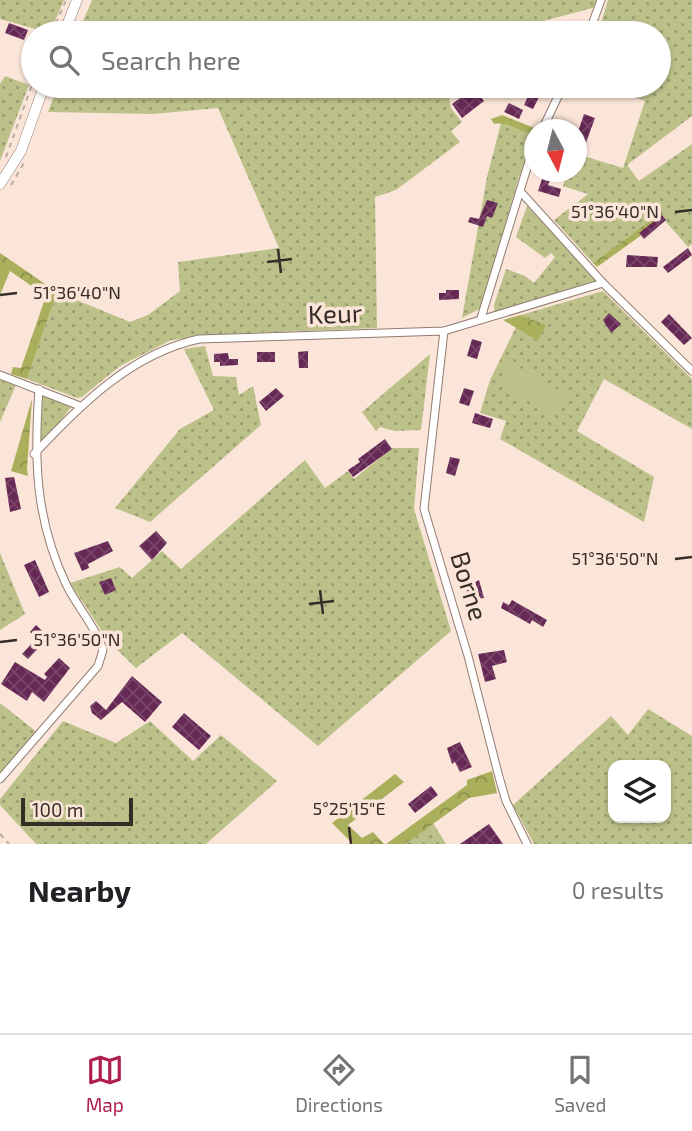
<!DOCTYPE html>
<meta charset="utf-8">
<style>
body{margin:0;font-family:"Exo 2",sans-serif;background:#f6f6f6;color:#202124}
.controls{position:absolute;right:21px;bottom:21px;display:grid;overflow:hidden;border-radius:14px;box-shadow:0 2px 5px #0004}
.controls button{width:63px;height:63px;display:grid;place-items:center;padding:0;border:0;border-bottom:2px solid #e0e0e0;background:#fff;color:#202124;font:35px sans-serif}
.compass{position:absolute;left:524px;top:119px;width:63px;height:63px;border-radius:50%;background:#fff;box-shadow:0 2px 5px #0004;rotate:173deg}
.scale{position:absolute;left:21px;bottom:18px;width:112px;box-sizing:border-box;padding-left:7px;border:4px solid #362d28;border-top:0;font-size:19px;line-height:24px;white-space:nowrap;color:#362d28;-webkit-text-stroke:5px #fbe5d8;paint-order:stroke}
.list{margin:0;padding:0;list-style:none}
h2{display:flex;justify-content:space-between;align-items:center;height:91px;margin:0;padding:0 28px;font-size:30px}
h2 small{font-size:23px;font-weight:400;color:#757577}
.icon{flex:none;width:38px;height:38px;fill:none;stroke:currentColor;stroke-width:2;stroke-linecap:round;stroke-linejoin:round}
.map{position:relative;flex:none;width:692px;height:844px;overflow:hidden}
.search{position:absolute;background:#fff;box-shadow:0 2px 5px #0004;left:21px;right:21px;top:21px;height:77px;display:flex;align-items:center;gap:18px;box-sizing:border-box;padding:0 24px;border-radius:38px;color:#757577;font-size:26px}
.sheet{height:189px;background:#fff}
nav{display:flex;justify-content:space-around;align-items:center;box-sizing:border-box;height:98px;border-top:2px solid #e0e0e0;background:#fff;font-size:19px;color:#757577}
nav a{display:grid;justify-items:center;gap:4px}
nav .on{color:#af1e4c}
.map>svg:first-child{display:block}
.grass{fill:url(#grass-dots);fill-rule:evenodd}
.forest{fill:url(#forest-crowns)}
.park{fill:#bcc18a}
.building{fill:url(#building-cross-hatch)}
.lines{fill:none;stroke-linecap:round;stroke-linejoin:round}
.minor-casing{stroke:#907c71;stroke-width:9}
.secondary-casing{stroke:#907c71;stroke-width:11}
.path{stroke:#bcaba0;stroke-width:2;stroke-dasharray:5 5;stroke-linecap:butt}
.minor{stroke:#fff;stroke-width:7}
.secondary{stroke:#fff;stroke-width:10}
.ticks{fill:none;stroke:#362d28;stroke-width:2.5}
.labels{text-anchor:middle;stroke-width:7;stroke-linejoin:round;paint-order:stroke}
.street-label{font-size:26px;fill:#362d28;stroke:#fbe5d8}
.ticks-label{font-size:18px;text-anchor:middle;fill:#362d28;stroke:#fbe5d8;stroke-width:7;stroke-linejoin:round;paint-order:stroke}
</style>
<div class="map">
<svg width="692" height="844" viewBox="0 0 692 844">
<defs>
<pattern id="grass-dots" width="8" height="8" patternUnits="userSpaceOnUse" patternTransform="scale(1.75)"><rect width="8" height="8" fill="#bcc18a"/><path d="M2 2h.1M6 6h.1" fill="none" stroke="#9a9d71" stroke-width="1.8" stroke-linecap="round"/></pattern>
<pattern id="forest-crowns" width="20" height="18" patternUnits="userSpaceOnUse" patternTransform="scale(1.75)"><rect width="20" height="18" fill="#aaaf5c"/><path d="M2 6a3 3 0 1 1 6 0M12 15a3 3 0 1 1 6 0" fill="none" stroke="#8b8f4c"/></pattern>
<pattern id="building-cross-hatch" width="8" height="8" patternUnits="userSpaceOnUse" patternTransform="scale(1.75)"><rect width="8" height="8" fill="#662855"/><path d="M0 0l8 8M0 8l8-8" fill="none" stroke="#79466a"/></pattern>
</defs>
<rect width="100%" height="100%" fill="#fbe5d8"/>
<g class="grass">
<polygon points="0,0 64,0 50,33 0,19"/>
<polygon points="92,0 599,0 596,7 499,33 78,33"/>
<polygon points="608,0 692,0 692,116 627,165 639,181 692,144 692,244 688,247 659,214 593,263 554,220 588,194 563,186 567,172 576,172 577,154 623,168 645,101 600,86 659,86 659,33 598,33"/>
<polygon points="5,76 29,85 0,161 0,84"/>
<polygon points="58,86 447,86 451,108 462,122 451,131 460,142 396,190 375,197 377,328 227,334 171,340 120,366 82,397 77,398 27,379 57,292 130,322 148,315 180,291 178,262 279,248 218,108 153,114 48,112"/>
<polygon points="501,123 534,135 519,177 481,308 462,318 487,177"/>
<polygon points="527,206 595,277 596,282 495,314 494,305 506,269 525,276 534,283 555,257 551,253 545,258 516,237"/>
<polygon points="603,291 692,379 692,429 604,379 577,431 654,477 644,522 500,439 506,421 480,413 490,380 516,327 538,340 545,325 521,315"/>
<polygon points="205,346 213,376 236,377 239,395 253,386 261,425 150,522 115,508 180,429 214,410 184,349"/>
<polygon points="430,354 421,430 395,431 380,427 376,431 362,412"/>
<polygon points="0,380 16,385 0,422"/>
<polygon points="42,396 72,406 38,450"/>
<polygon points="392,448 419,448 414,509 451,631 318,746 182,633 136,668 109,642 70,583 120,567 132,578 162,551 181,569 305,460 325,488 348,471 354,479"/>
<polygon points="0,553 25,614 0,630"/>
<polygon points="0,703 38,733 0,779"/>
<path d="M648,709L692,736V844H534L513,805L611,716L628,735ZM666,765V818H613V765Z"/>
<polygon points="63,721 116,743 150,721 193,761 221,735 277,781 206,844 36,844 0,805 0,799"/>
<polygon points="433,823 446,844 405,844"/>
</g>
<g class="forest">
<path d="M502,115L537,129L534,134C520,133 508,121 494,124L491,119Z"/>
<polygon points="659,214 664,219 597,267 593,263"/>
<polygon points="0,253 57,292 27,379 11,374 13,367 21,368 46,296 10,271 0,295"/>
<polygon points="521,315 546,325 538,341 503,320"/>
<polygon points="32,399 27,468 28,476 11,471"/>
<polygon points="492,771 497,793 469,798 405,844 386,844 467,785 467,780"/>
<polygon points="395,774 404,782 348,825 362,838 373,832 384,844 353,844 332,823"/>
</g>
<polygon class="park" points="510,362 567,395 555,416 497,383"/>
<g class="building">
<polygon points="562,22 565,33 527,33 526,31"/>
<polygon points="9,23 28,30 24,40 5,33"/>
<polygon points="474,88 484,101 462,118 452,104"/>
<polygon points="532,88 541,93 533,109 524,105"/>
<polygon points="509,103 523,110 519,119 504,112"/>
<polygon points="584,114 595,118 584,148 577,146 577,135"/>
<polygon points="543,176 551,178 548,185 561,189 559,197 538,191"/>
<polygon points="487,200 498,203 492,218 487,216 483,227 468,222 470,217 479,219"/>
<polygon points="662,215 666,220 644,239 639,233"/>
<polygon points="688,248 692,255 668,273 663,267"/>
<polygon points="627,255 658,257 657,267 626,267"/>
<polygon points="446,290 459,290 459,299 439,300 439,293 446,293"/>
<polygon points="609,313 621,324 611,333 603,320"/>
<polygon points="669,314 692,338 684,345 661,322"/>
<polygon points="472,339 482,342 477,359 467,356"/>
<polygon points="308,351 308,368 299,368 298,352"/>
<rect x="257" y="352" width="18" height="10"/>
<polygon points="228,353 229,359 238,359 238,365 220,366 220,362 214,362 214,354"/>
<polygon points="276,388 284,396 266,411 259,402"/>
<polygon points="464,388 474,391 469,406 459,403"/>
<polygon points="475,413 493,419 490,428 472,423"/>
<polygon points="385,439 392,449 353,477 348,470 360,462 358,459"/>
<polygon points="450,457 460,459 455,476 446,473"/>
<polygon points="14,477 21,509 10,512 5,478"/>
<polygon points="156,531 167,543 152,560 139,546"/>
<polygon points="108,541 113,551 88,564 89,568 82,571 74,553"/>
<polygon points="35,560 49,592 39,597 24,565"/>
<polygon points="111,578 116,590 105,595 99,582"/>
<polygon points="479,580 484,598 469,600 466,587"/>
<polygon points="512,600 547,620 543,627 532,620 530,624 501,608 503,602 509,605"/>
<polygon points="36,625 49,637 28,659 22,654 37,638 30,632"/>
<polygon points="504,650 507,662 492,666 496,679 485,682 478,654"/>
<polygon points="59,658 70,668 44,702 32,692 27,701 1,684 15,662 45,680 47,677 44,674"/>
<polygon points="132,676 162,702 145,722 122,702 101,720 92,713 90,706 96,701 106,710"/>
<polygon points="184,713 211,736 199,750 172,727"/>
<polygon points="460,742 472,767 460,772 455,762 452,764 447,748"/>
<polygon points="431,786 438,795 415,813 408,804"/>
<polygon points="489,824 503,844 460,844"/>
</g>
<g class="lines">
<g class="minor-casing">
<g id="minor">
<polyline points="589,33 601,0"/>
<polyline points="542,130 563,86"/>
<polyline points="520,191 603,283 692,371"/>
<polyline points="481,318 534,145"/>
<polyline points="444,331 424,509 468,656 499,777 506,801 527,844"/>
<polyline points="0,375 80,406"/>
<path d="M34,454C81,405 130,354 199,339L444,331L603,283"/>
<path d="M0,779L98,666L103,650C96,627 77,607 66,584C35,519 34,459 39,389"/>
</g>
</g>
<g class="secondary-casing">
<g id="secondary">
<polyline points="64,33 77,0"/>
<polyline points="0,184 21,151 44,86"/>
</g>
</g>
<g class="path">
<polyline points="52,33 66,0"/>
<polyline points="6,157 33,82"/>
<polyline points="11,185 24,163"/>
<polyline points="0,834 9,844"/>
</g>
<use href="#minor" class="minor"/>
<use href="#secondary" class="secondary"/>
</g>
<path class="ticks" d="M675,212L692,210M278,249L281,273M267,262L292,259M0,295L17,293M675,559L692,557M320,590L323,614M309,604L334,601M0,642L17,640M349,827L351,844"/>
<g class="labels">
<g class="street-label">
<text transform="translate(335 314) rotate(-2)" y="9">Keur</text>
<text transform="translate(469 586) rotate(73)" y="9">Borne</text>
</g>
</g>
<g class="ticks-label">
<text x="615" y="218">51°36'40"N</text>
<text x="77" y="299">51°36'40"N</text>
<text x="615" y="565">51°36'50"N</text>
<text x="77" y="646">51°36'50"N</text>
<text x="349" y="815">5°25'15"E</text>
</g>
</svg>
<div class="controls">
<button><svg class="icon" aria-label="layers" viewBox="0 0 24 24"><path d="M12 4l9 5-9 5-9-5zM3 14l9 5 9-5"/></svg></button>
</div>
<svg class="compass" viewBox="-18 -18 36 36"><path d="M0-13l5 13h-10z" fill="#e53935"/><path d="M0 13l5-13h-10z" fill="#757577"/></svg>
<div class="scale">100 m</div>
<div class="search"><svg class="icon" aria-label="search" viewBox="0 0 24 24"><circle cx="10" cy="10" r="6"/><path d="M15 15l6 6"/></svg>Search here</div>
</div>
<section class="sheet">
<h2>Nearby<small>0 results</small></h2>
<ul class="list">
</ul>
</section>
<nav>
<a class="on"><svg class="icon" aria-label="map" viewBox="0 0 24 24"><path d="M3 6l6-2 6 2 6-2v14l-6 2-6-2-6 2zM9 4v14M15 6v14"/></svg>Map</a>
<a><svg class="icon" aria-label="directions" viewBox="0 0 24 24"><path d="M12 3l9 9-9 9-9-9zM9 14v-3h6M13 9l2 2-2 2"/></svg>Directions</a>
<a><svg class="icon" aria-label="saved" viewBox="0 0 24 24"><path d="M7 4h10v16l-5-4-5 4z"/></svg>Saved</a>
</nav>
